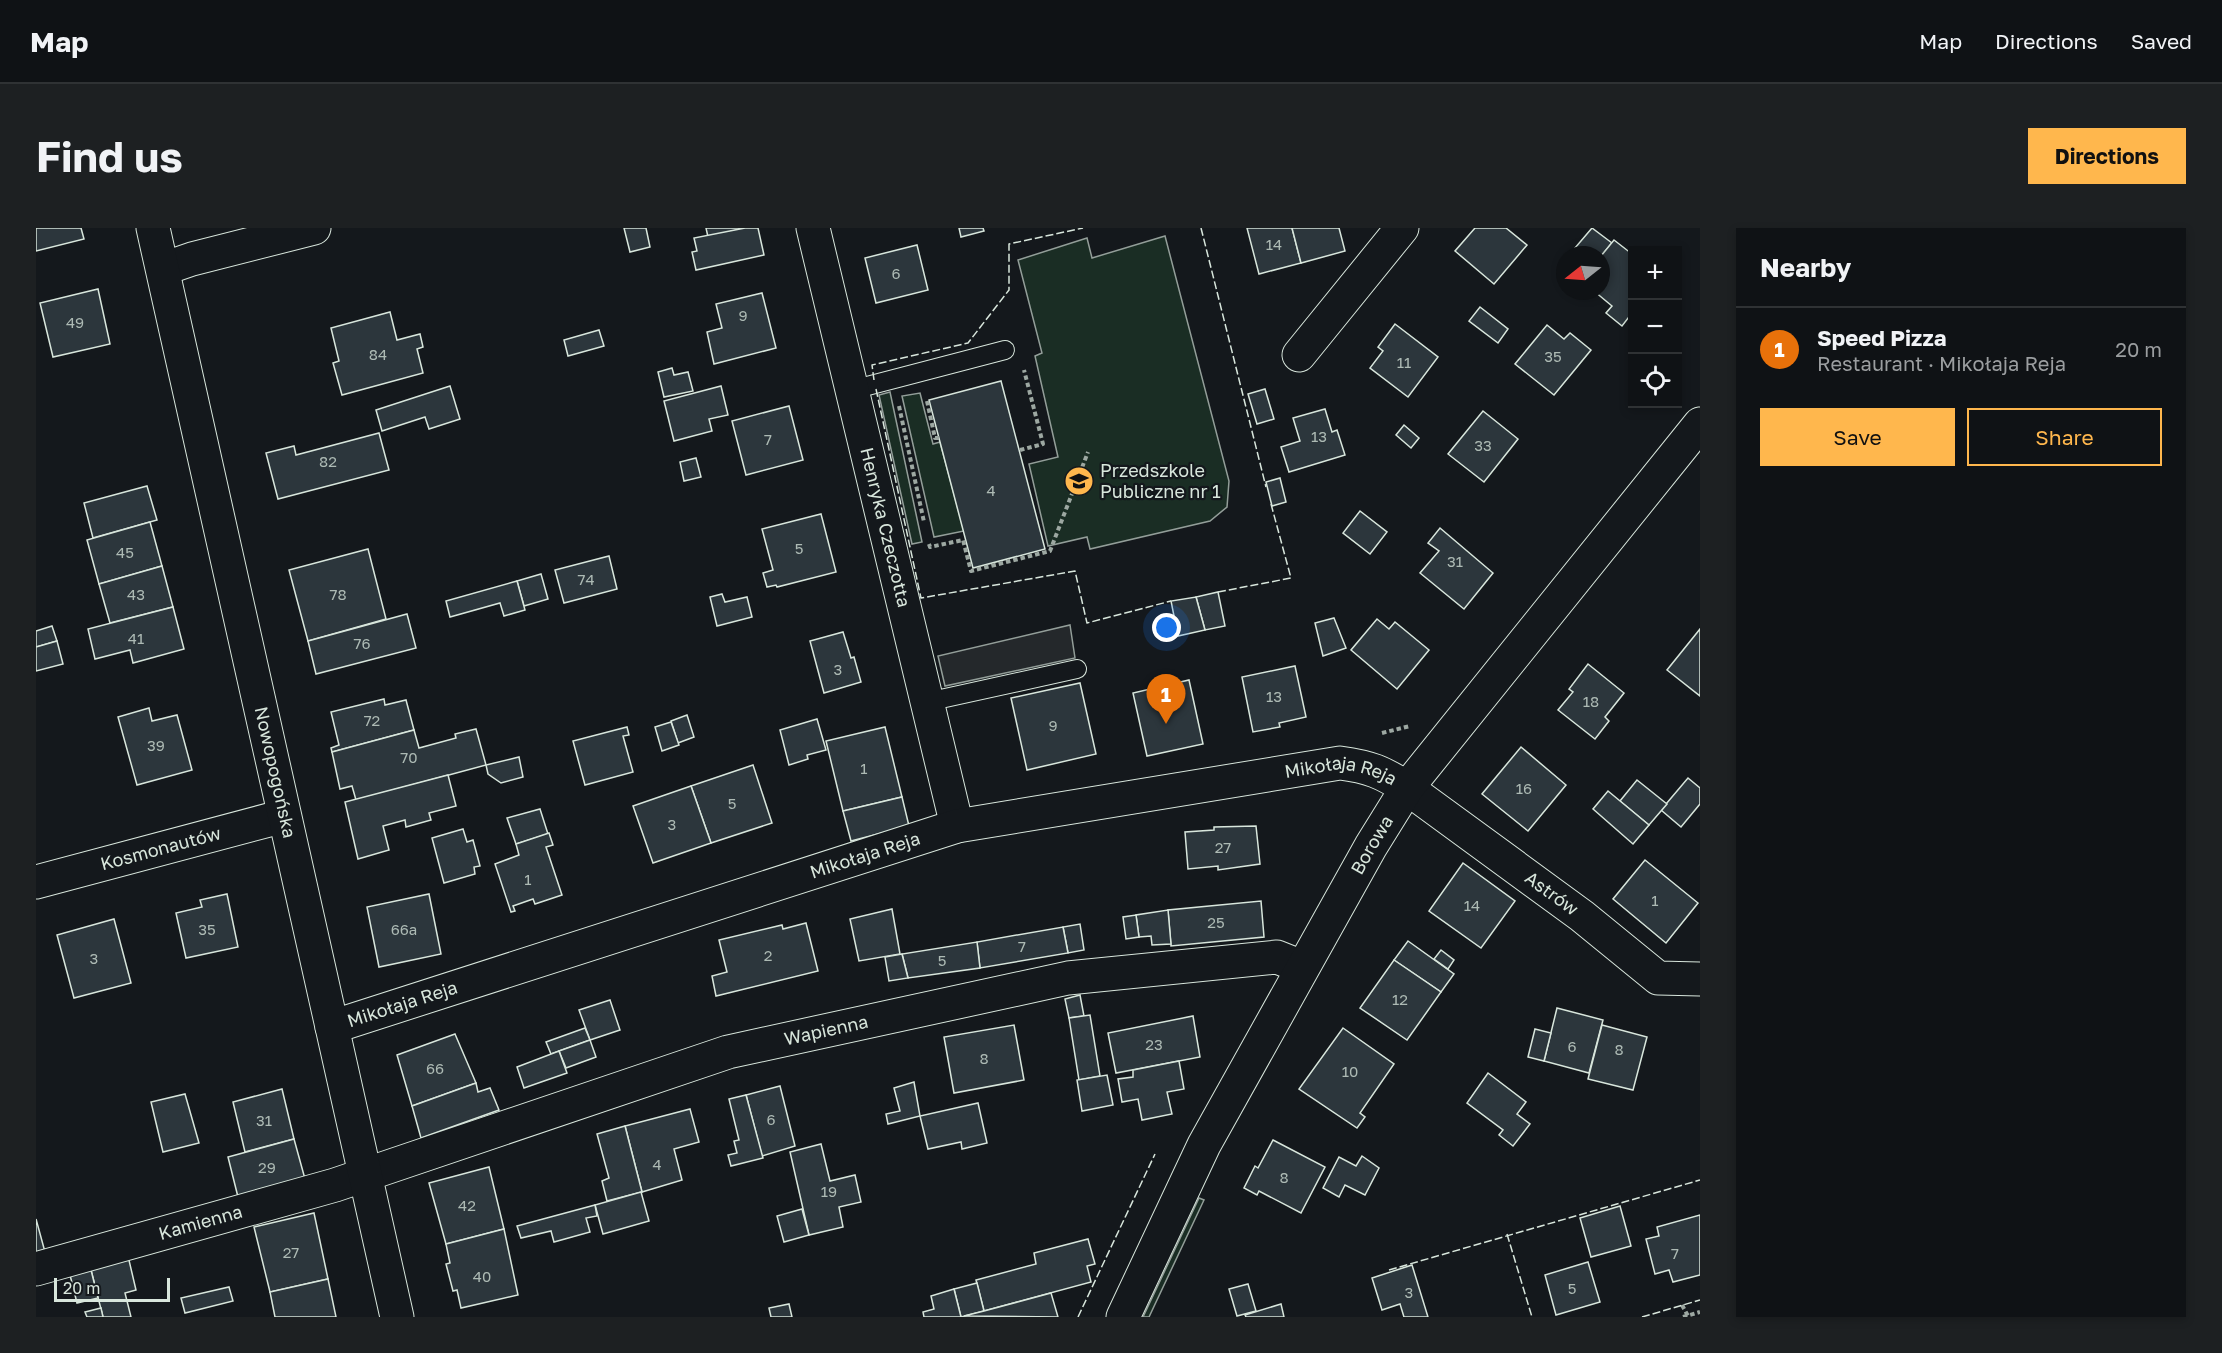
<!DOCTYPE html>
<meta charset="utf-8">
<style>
body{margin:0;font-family:"Golos Text",sans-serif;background:#1d2022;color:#f1f3f6}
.controls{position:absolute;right:18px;top:18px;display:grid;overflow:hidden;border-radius:0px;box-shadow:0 3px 9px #0003}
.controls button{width:54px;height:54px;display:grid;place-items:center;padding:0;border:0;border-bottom:2px solid #2f3234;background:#0f1215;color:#f1f3f6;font:30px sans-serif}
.compass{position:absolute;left:1520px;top:18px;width:54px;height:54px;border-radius:50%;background:#0f1215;box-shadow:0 3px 9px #0003;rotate:253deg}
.scale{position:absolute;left:18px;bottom:15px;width:116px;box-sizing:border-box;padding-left:6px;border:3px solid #d8e6dc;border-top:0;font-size:16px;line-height:21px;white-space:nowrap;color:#d8e6dc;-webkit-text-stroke:4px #14181c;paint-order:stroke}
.you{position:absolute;left:1131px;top:400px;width:21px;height:21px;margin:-15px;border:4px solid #fff;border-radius:50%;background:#1a73e8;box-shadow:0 0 0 9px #1a73e833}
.badge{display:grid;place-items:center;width:39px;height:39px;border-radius:50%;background:#ffb74d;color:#fff;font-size:20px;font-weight:700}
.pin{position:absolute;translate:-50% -50px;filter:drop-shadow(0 2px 3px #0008)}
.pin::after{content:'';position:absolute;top:32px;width:21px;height:18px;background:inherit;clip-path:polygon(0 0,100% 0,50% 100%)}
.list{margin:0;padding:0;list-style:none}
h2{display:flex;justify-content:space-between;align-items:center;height:78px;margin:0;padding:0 24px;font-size:26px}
h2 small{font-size:20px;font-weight:400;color:#9b9ea0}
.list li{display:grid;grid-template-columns:39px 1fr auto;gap:18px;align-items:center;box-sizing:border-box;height:84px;padding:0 24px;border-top:2px solid #2f3234}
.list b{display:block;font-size:22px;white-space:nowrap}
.list p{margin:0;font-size:20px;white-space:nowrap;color:#9b9ea0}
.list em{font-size:20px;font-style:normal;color:#9b9ea0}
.actions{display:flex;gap:12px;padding:18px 24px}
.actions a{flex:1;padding:14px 0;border:2px solid #ffb74d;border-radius:0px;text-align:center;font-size:21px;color:#ffb74d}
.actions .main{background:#ffb74d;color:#111}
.icon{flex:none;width:33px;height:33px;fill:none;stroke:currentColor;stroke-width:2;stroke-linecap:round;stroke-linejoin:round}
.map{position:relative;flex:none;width:1664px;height:1089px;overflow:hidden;border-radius:0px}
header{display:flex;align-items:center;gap:36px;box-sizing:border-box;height:84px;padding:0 30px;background:#0f1215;border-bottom:2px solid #2f3234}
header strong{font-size:28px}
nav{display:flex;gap:33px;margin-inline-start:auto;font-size:21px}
.intro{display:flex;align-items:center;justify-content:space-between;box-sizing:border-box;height:144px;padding:0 36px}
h1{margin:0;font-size:42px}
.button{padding:15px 27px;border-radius:0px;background:#ffb74d;color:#111;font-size:21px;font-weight:700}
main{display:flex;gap:36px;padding:0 36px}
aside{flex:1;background:#0f1215;border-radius:0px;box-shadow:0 3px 9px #0003}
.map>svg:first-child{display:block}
.green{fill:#1a2d24;stroke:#939e99;stroke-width:1.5}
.parking{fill:#24282b;stroke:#939e99;stroke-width:1.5}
.building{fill:#2c363c;stroke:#d8e6dc;stroke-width:1.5}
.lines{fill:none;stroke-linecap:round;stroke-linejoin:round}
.service-casing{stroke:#d8e6dc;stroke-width:20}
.minor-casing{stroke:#d8e6dc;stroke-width:35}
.tertiary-casing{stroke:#d8e6dc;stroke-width:35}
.path{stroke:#9da8a2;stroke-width:4;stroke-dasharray:4.5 3;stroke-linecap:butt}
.service{stroke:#14181c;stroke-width:18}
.minor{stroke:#14181c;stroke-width:33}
.tertiary{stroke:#14181c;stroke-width:33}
.fence{stroke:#d8e6dc;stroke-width:1.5;stroke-dasharray:8 3;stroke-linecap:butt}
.labels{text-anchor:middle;stroke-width:4.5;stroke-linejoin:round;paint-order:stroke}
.number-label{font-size:15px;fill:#adbab4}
.poi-label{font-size:18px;fill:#d8e6dc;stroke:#14181c;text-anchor:start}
.street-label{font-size:18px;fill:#d8e6dc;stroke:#14181c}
</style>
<header>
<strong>Map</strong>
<nav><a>Map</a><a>Directions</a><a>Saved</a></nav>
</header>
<div class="intro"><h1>Find us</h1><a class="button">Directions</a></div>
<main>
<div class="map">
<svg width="1664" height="1089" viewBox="0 0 1664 1089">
<rect width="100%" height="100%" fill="#14181c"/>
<g class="green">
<polygon points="1129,8 1193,253 1191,279 1174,293 1054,321 1051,309 1012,318 993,236 1022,229 999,128 1006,125 982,32 1051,10 1056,30"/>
<polygon points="854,164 886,314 876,316 843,167"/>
<polygon points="884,165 897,216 904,214 928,303 898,309 866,168"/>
<polygon points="1163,970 1168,972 1113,1089 1107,1089"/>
</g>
<polygon class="parking" points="1034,397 1039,430 909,458 902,428"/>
<g class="building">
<polygon points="0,0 45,0 48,11 0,23"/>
<polygon points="588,0 610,0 614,19 594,24"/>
<polygon points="670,0 709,0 672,9"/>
<polygon points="709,0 722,0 728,27 660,42 656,24 661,23 658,10"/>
<polygon points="923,0 947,0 948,3 925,9"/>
<polygon points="1211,0 1256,0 1265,35 1223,46"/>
<polygon points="1256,0 1303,0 1309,23 1265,35"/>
<polygon points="1439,0 1470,0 1491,17 1458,56 1419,23"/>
<polygon points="1556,0 1576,15 1565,28 1533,27"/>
<polygon points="1578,12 1596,26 1596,85 1586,98 1570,85 1576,78 1558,63 1565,63 1565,28"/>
<polygon points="881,17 892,62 840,75 829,30"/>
<polygon points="62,61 74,116 17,129 4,75"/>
<polygon points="726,65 740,120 678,136 671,104 686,100 680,76"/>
<polygon points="1444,79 1472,101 1462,115 1433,93"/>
<polygon points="354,84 361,112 384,106 387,119 381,121 387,145 306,167 297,135 303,133 295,100"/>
<polygon points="1359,96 1402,129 1372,169 1334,140 1347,123 1342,119"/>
<polygon points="1511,97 1528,111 1534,105 1555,122 1518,167 1479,136"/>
<polygon points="563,102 568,118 532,128 528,112"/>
<polygon points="636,140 638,147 652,144 657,163 628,169 622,144"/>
<polygon points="965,153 1009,321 937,340 893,172"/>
<polygon points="414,158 424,191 393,201 389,189 346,203 340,182"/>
<polygon points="685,158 692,187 673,191 676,203 638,213 628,173"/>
<polygon points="1229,161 1238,191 1221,196 1212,166"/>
<polygon points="753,178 767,232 710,247 696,193"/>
<polygon points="1289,181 1296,204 1301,202 1309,227 1253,244 1245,219 1264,213 1257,190"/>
<polygon points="1447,183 1482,211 1448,254 1412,226"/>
<polygon points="1368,197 1383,210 1375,220 1360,207"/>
<polygon points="343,205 353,242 242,271 230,225 258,218 260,227"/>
<polygon points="660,230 665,249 648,253 644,234"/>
<polygon points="1244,250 1250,274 1236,278 1230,254"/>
<polygon points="111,258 121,292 57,310 48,275"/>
<polygon points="1324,283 1351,304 1334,326 1307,305"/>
<polygon points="785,286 800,344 741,359 740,357 731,359 727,345 737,342 726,301"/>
<polygon points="114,294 126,338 63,356 51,312"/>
<polygon points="1404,300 1457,345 1428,381 1384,345 1403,323 1392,315"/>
<polygon points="332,321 350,391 272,413 253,342"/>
<polygon points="573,328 581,361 528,375 519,342"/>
<polygon points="126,338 137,379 74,395 63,356"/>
<polygon points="505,346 512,371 488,378 481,353"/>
<polygon points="481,353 489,382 468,388 464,375 414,389 410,373"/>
<polygon points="1182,364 1189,398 1169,402 1160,369"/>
<polygon points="686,366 689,374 711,369 716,389 681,398 674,369"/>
<polygon points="1160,369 1169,402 1142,408 1135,373"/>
<polygon points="137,379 148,421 97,435 94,422 59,431 52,401"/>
<polygon points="371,386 380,420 280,446 272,413"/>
<polygon points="1298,390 1310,420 1287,428 1279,395"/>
<polygon points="1341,391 1353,401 1359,394 1393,422 1361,461 1315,422"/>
<polygon points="16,398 21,413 0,419 0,403"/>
<polygon points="1664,401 1664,468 1631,442"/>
<polygon points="807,404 815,430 818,429 825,454 788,465 774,413"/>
<polygon points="21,413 27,436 0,443 0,419"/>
<polygon points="1552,436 1588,465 1569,489 1573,493 1559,511 1522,482 1537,464 1533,461"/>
<polygon points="1259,438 1270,489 1243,495 1244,499 1217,504 1206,449"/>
<polygon points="1153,452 1167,516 1111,528 1097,465"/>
<polygon points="1044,455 1060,526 991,542 975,470"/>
<polygon points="348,471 349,477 370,472 378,502 296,524 295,520 303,517 295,484"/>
<polygon points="113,480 116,493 141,487 156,542 101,557 82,489"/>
<polygon points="651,487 658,509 642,515 635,493"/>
<polygon points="781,491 790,522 771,527 772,531 753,537 744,502"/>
<polygon points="635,494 643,517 626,523 619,499"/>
<polygon points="591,499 593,507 587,508 597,544 549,557 537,513"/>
<polygon points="849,499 866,569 807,583 790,513"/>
<polygon points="440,501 450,537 320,572 316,558 304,561 296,524 378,502 383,520 420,510 419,506"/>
<polygon points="1485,519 1530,557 1492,603 1446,566"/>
<polygon points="483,529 487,549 465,555 452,546 450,537"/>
<polygon points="717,537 736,595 675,615 655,558"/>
<polygon points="412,547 420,578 393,585 395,592 370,599 369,592 347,598 353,622 322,631 309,574"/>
<polygon points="1652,550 1664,560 1664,576 1645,599 1625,582"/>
<polygon points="1601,552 1631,576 1613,597 1584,573"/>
<polygon points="655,558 675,615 617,635 597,578"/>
<polygon points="1572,563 1613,597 1597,616 1557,581"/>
<polygon points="866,569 873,598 815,613 807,583"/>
<polygon points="504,581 512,606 480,616 471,590"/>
<polygon points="1220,598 1224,636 1182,642 1182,638 1152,641 1149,604 1178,602 1178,599"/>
<polygon points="427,601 431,614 437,612 444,638 438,639 439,646 408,655 396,610"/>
<polygon points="513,605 517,617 510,619 526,667 499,676 497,671 477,678 479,683 475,684 459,636 483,627 480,616"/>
<polygon points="1609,632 1662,675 1630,715 1577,671"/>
<polygon points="1427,635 1479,673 1445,720 1393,683"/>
<polygon points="191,666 202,719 150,730 140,685 166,679 164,672"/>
<polygon points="393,666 405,726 343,739 331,679"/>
<polygon points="1225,673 1228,709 1135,718 1132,682"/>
<polygon points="856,681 864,726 823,733 814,691"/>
<polygon points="1132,682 1135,716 1116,717 1115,708 1103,709 1100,687"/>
<polygon points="1100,687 1103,709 1090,711 1087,689"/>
<polygon points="78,691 95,755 38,770 21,707"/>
<polygon points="770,695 782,743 680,768 676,748 691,744 683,712 746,697 747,701"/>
<polygon points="1044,696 1048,722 1032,725 1027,699"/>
<polygon points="1027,699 1032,725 944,740 941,714"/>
<polygon points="1372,713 1418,746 1405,764 1358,732"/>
<polygon points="941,714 944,740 872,750 866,726"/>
<polygon points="1405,722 1418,732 1412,741 1398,731"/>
<polygon points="866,726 872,750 853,753 849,729"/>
<polygon points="1358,732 1405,764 1371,812 1324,780"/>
<polygon points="1044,767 1048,788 1033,790 1029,771"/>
<polygon points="574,772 584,802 554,812 543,782"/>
<polygon points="1521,780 1567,792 1553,845 1508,833"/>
<polygon points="1054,787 1064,848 1043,852 1033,790"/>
<polygon points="1157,788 1164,829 1080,845 1072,805"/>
<polygon points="978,797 988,852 918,865 908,809"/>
<polygon points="1566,797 1611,809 1597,862 1552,851"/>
<polygon points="549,800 554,812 515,826 510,814"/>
<polygon points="1307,800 1358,836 1324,885 1329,889 1321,900 1263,861"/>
<polygon points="1499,801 1515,805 1508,833 1492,829"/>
<polygon points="419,806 440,855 376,878 361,827"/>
<polygon points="554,812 560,829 530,840 523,823"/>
<polygon points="523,823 531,845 488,860 481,839"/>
<polygon points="1143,833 1148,861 1131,864 1136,886 1106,892 1102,871 1086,874 1082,851 1097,849 1097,842"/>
<polygon points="1452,845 1490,874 1481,886 1494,896 1477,918 1463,907 1467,902 1431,875"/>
<polygon points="1071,847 1077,877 1046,883 1041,852"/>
<polygon points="878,854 884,888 852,896 850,886 864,883 858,860"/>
<polygon points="440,855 442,864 454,860 463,882 385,910 376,878"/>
<polygon points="744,858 759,918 726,928 710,867"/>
<polygon points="246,861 258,911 209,924 197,874"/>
<polygon points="149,866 163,915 127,924 115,874"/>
<polygon points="710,867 727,930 695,938 692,927 701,925 698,913 703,912 693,871"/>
<polygon points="942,875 951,915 926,921 925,914 892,921 884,888"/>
<polygon points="654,881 663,914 638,921 646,952 606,964 589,898"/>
<polygon points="589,898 606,964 571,973 566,953 573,950 561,906"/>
<polygon points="258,911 269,951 202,969 192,929"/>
<polygon points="1237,912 1289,939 1265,985 1223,963 1221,967 1208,960 1219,938 1222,940"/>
<polygon points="785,916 794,953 819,947 825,974 803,979 807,999 773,1007 754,924"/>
<polygon points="1326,928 1343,940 1329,967 1309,957 1303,969 1287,960 1303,929 1320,938"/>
<polygon points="453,939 468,1001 410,1016 393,955"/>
<polygon points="605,964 613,993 567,1006 559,977"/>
<polygon points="559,977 561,988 550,990 554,1004 518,1014 515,1003 485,1010 481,998"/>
<polygon points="1584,978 1595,1018 1555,1029 1544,990"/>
<polygon points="766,981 773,1007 748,1014 741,988"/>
<polygon points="278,985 292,1051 234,1064 218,999"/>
<polygon points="1664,987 1664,1047 1637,1054 1633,1042 1619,1046 1610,1011 1623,1008 1621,999"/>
<polygon points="0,991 9,1024 0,1027"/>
<polygon points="468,1001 482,1067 425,1080 421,1062 417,1063 410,1036 414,1035 410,1016"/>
<polygon points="1052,1011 1059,1036 1051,1038 1055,1054 948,1083 940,1052 1000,1036 998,1025"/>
<polygon points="92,1028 100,1062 89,1065 95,1089 67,1089 54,1038"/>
<polygon points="1552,1034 1564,1074 1520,1087 1509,1047"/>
<polygon points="1376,1037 1392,1089 1368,1089 1364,1076 1346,1082 1336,1050"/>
<polygon points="54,1038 62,1070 41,1075 33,1043"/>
<polygon points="292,1051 300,1089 239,1089 234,1064"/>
<polygon points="941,1055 948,1083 925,1089 918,1061"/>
<polygon points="1212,1056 1220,1083 1201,1088 1193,1061"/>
<polygon points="193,1059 197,1073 149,1085 145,1070"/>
<polygon points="918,1061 925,1089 888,1089 887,1084 898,1081 895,1068"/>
<polygon points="1015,1065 1022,1089 928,1088 948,1083"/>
<polygon points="753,1076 756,1089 735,1089 733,1080"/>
<polygon points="1245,1076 1248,1089 1210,1089 1209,1087"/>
<polygon points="65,1080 67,1089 51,1089 49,1084"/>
</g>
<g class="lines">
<g class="service-casing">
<g id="service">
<polyline points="816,162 969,122"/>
<polyline points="891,474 1041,441"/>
</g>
</g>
<g class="minor-casing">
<g id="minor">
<path id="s1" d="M777,0L921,598"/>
<polyline points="127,41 156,31 278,0"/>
<polyline points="1263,127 1366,0"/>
<path id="s2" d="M0,654L248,588"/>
<path id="s3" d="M296,799L921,598L1304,535C1334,539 1346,544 1371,560L1546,688L1622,750L1664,751"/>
<path id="s4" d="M0,1041L299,957L692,824L1032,750L1241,729L1266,739"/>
<path id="s5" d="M1087,1089L1168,917L1335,618L1371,560L1664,196"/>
</g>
</g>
<g class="tertiary-casing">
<g id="tertiary">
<path id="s6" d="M117,0L361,1089"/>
</g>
</g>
<g class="path">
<polyline points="891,173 899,210 903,210"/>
<polyline points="863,178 888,294"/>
<polyline points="984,222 1007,216 988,142"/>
<polyline points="893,316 894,319 927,312 935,343 1014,323 1052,224"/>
<polyline points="1346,505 1374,498"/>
<polyline points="1646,1077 1652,1088"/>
<polyline points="1647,1089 1664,1084"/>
</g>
<use href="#service" class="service"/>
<use href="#minor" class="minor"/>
<use href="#tertiary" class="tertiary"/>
<g class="fence">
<polyline points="1165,0 1230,259"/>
<polyline points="838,152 836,137 932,115 973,62 973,16 1047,0"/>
<polyline points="840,161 885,370 1039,343 1051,395 1135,373"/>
<polyline points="1182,364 1255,350 1235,276"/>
<polyline points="1471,1006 1496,1089"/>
<polyline points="1353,1042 1664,952"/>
<polyline points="1042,1089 1119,926"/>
<polyline points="1606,1089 1664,1072"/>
</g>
</g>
<defs>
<g id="school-disc" transform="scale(1.5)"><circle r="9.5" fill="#ffb74d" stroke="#14181c"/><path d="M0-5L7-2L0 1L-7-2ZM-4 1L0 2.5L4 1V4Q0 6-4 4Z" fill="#111"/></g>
</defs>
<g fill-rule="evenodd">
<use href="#school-disc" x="1043" y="253"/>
</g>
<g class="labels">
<g class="number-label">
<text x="1238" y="22">14</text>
<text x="860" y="51">6</text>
<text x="707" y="93">9</text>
<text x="39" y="100">49</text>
<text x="342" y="132">84</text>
<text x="1517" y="134">35</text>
<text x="1368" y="140">11</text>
<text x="1283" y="214">13</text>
<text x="732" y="217">7</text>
<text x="1447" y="223">33</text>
<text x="292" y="239">82</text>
<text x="955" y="268">4</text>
<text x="763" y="326">5</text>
<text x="89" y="330">45</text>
<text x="1419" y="339">31</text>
<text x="550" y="357">74</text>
<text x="100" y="372">43</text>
<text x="302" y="372">78</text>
<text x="100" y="416">41</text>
<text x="326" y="421">76</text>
<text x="802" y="447">3</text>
<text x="1238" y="474">13</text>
<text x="1555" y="479">18</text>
<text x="336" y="498">72</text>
<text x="1017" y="503">9</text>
<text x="120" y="523">39</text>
<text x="373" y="535">70</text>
<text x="828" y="546">1</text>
<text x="1488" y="566">16</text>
<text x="696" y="581">5</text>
<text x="636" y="602">3</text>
<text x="1187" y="625">27</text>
<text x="492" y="657">1</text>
<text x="1619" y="678">1</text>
<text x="1436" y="683">14</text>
<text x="1180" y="700">25</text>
<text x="171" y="707">35</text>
<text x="368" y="707">66a</text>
<text x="986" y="724">7</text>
<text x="732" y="733">2</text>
<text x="58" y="736">3</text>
<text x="906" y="738">5</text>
<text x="1364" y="777">12</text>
<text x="1118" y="822">23</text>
<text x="1536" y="824">6</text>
<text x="1583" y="827">8</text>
<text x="948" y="836">8</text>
<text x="399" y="846">66</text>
<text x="1314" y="849">10</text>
<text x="735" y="897">6</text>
<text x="228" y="898">31</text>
<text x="621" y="942">4</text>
<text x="231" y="945">29</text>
<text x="1248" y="955">8</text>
<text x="793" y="969">19</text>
<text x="431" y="983">42</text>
<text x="255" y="1030">27</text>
<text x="1639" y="1031">7</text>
<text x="446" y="1054">40</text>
<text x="1536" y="1066">5</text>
<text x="1373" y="1070">3</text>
</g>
<g class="poi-label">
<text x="1064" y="249">Przedszkole<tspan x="1064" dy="21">Publiczne nr 1</tspan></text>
</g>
<g class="street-label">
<text dy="6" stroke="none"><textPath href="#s1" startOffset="308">Henryka Czeczotta</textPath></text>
<text dy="6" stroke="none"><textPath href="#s6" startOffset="558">Nowopogońska</textPath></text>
<text dy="6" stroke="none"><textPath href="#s3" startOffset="1046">Mikołaja Reja</textPath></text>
<text dy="6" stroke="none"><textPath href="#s5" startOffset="534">Borowa</textPath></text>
<text dy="6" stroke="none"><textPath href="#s2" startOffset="129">Kosmonautów</textPath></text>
<text dy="6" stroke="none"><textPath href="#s3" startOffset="560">Mikołaja Reja</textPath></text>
<text dy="6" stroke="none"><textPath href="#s3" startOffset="1296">Astrów</textPath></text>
<text dy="6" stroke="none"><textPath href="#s3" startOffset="74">Mikołaja Reja</textPath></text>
<text dy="6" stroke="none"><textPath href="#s4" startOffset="826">Wapienna</textPath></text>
<text dy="6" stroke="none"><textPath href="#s4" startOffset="171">Kamienna</textPath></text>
</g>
</g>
</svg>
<div class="controls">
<button>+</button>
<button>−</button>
<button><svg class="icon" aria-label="locate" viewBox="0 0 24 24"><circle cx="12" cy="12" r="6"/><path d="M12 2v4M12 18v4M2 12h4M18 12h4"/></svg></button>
</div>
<svg class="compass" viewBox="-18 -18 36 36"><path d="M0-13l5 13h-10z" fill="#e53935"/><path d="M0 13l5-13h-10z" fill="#9b9ea0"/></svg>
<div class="scale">20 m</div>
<div class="you"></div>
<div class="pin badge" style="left:1130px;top:496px;background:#e8710a">1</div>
</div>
<aside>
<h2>Nearby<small></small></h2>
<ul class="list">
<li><span class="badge" style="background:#e8710a">1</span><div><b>Speed Pizza</b><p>Restaurant · Mikołaja Reja</p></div><em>20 m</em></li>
</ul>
<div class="actions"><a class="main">Save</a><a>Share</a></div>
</aside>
</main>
